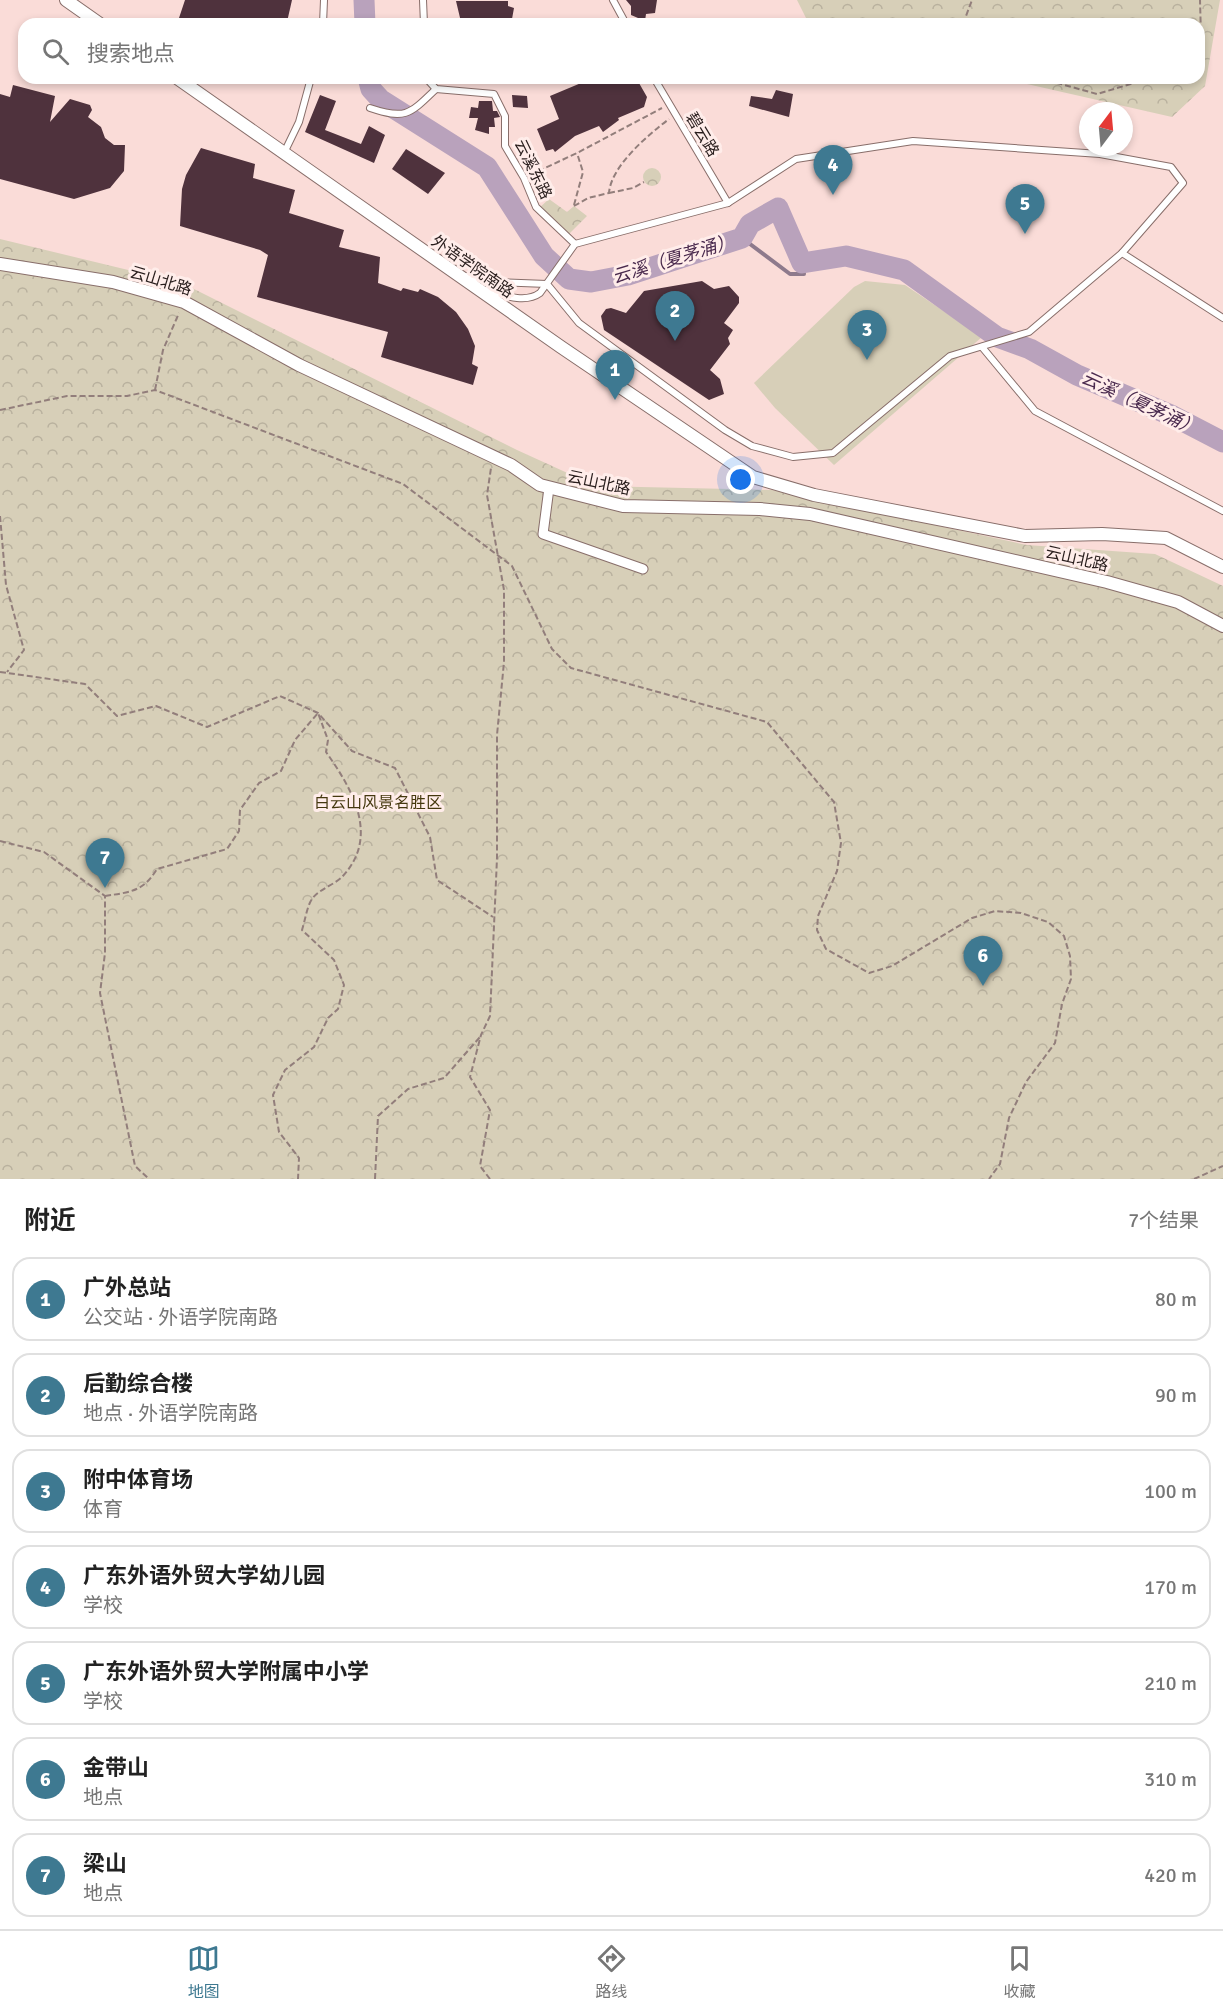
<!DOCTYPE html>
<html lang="zh">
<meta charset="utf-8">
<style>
body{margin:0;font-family:Signika,"Noto Sans SC",sans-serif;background:#f2f2f2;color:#222}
.compass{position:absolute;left:1079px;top:102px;width:54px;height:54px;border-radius:50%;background:#fff;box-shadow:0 3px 9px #0003;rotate:16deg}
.you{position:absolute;left:741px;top:480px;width:21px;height:21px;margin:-15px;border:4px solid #fff;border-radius:50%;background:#1a73e8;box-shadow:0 0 0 9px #1a73e833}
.badge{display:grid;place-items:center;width:39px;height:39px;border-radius:50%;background:#3e7991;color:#fff;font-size:20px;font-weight:700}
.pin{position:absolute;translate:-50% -50px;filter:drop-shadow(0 2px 3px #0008)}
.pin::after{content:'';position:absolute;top:32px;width:21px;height:18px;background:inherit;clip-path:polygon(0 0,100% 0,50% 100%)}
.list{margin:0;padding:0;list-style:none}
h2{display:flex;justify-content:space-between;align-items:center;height:78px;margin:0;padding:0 24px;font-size:26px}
h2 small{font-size:20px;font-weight:400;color:#767676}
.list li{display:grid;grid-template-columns:39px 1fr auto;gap:18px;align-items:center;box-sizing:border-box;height:84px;margin:0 12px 12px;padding:0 12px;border:2px solid #e0e0e0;border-radius:18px}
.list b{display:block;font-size:22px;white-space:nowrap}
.list p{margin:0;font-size:20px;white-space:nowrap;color:#767676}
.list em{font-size:20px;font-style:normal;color:#767676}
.icon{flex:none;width:33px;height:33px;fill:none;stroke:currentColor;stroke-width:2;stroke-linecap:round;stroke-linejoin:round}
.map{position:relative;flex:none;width:1223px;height:1179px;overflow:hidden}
.search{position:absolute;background:#fff;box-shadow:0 3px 9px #0003;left:18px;right:18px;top:18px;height:66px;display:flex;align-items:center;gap:15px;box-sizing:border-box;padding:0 21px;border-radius:18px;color:#767676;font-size:22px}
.sheet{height:750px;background:#fff}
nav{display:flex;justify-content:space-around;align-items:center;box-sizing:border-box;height:84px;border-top:2px solid #e0e0e0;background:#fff;font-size:16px;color:#767676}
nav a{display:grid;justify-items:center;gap:3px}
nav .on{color:#3e7991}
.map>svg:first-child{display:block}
.park{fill:url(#park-crowns)}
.pitch{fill:#d7cfb8}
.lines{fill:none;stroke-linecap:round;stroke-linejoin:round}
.stream{stroke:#8e7a8c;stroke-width:4}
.river{stroke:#b9a2bc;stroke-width:21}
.building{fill:#4f323d}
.service-casing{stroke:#886e6a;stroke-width:8}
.pedestrian-casing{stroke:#886e6a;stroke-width:11}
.minor-casing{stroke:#886e6a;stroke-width:14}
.path{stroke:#927e7b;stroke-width:2;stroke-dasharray:6 3;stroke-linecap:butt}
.service{stroke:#fff;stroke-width:6}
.pedestrian{stroke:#fff;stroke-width:9}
.minor{stroke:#fff;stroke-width:12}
.labels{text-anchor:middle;stroke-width:6;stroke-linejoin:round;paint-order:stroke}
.street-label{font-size:16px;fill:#281d1c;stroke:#ffedea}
.park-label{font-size:16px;fill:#45380f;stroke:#ffedea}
.water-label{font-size:18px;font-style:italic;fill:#4a2a4e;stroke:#ffedea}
</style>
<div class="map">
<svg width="1223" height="1179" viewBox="0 0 1223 1179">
<defs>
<pattern id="park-crowns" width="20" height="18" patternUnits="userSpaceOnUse" patternTransform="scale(1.5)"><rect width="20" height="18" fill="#d7cfb8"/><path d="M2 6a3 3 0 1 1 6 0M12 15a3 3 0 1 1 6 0" fill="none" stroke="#b9b19e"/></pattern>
</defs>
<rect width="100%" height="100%" fill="#fadcd8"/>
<g class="park">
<polygon points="797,0 1220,0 1205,86 1172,117 1001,78 1199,78 1199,24 809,24"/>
<circle cx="652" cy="177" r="9"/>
<polygon points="549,199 567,212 574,206 587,216 566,237 538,209"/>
<polygon points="0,239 182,283 517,450 596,486 772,490 1027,545 1155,554 1223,586 1223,1179 0,1179"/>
</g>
<polygon class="pitch" points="865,281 905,285 982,337 834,465 775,408 754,383 854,287"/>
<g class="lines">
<polyline class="stream" points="742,238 790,274 804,274 802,263"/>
<g class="river">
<polyline points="364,0 365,24"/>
<polyline points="368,78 371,89 381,100 487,167 544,256 569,279 591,282 628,275 742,238 750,224 778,208 802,263 846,256 904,270 997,337 1030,349 1077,375 1173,416 1223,442"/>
</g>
</g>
<g class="building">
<polygon points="185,0 292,0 287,22 283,24 177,24"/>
<polygon points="626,0 657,0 655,13 646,14 645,21 631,15 631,6"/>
<polygon points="456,1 508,1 508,6 514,8 512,19 461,22"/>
<polygon points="593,78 630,78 639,83 647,97 644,107 618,118 619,120 603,132 599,126 575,136 555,152 553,149 546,151 537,129 559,119 550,96"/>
<polygon points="13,85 55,96 50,122 70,99 90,105 92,110 88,117 101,127 105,138 114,145 125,145 124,171 110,188 74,199 0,179 0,94 10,97"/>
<polygon points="776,90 793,94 789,117 749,106 751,96 772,99"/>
<polygon points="320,95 336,101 325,130 361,144 369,126 385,135 374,163 305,132"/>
<polygon points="512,95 527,96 528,108 513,107"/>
<polygon points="479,101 492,101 493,111 497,111 500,117 494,118 495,127 489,127 489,134 475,130 478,118 469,118 471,107 478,108"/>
<polygon points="201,148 255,164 253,178 295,190 289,213 344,230 339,247 380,257 378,283 401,291 403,288 418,292 420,289 438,297 456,312 468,329 475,346 472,364 478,367 473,385 381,357 388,332 257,297 268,255 260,250 180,226 182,189 186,175"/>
<polygon points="406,149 445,173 428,194 392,169"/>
<polygon points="702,281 714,289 729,286 739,297 739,303 724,323 733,330 728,338 730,344 710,370 720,379 724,394 709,400 604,330 601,316 606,309 611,308 626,313 644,291"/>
</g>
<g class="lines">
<g class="service-casing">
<g id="service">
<polyline points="423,0 424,24"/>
<polyline points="613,0 626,24"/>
<polyline points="323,24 324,0"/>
<polyline points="426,78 436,89 494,94 505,116 505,146 524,178 536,207 575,244"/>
<polyline points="654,78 728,203"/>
<path d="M370,108C406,120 410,114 436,89"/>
<polyline points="284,153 299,122 311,78"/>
<polyline points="1122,253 1223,318"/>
<polyline points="465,276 496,282 547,284"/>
<path d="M486,290C503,295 525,304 540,293L575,244L728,203L796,159L913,141L1100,154L1171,167L1183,183L1122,253L1029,332L950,356L833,453L793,457L752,446L725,430L579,323L547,284"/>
<polyline points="982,347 1035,411 1223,511"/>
</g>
</g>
<g class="pedestrian-casing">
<polyline id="pedestrian" points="549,488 543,534 643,569"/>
</g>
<g class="minor-casing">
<g id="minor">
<polyline points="66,0 100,24"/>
<polyline points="177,78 561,347 753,477 814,495 1025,536 1102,534 1166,538 1223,567"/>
<polyline points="0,264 113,282 184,302 299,365 511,465 540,485 623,506 760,509 810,514 1107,582 1178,602 1223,626"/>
</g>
</g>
<g class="path">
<polyline points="963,24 972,0"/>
<polyline points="1199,40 1201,36 1200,0"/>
<polyline points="1039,78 1097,94 1151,78"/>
<polyline points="530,175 577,153 662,108"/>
<polyline points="609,193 633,188 644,182"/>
<polyline points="574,205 583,172 577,153"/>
<path d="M574,206L588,198L609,193C611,166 648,135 669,119"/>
<polyline points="155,390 163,350 179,313"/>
<polyline points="0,410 67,396 127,396 155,390 403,484 512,566 552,649 571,668 767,722 834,802 841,843 837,871 818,916 817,930 826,949 869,973 892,966 972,918 995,911 1021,913 1048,922 1064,936 1070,956 1071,979 1062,1004 1055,1043 1026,1082 1009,1118 1000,1164 989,1179"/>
<polyline points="0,516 6,585 24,650 7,672"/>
<polyline points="0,672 85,684 117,716 156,706 207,727 280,696 318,713 352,751 395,768 430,837 437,880 493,917"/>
<polyline points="0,841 44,852 105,896 105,953 100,993 135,1166 149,1179"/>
<path d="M105,896C130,892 143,892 157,869L227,849L239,831L240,810L259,783L281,771L295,740L318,713L328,740L326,752C353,790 380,837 342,877C334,885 319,889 312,899C307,906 305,921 302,930L334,960L344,985L338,1009L328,1018L314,1047L285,1070L273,1095L279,1132L299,1158L298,1179"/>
<polyline points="375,1179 378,1116 408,1089 444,1078 480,1037"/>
<polyline points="490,1179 480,1166 490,1110 470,1077 481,1035 490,1016 497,858 497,735 504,662 504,590 487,495 491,468"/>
<polyline points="1194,1179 1223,1166"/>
</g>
<use href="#service" class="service"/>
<use href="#pedestrian" class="pedestrian"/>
<use href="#minor" class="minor"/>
</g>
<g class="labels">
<g class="street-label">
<text transform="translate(703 134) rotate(59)" y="6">碧云路</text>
<text transform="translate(534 169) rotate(64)" y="6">云溪东路</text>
<text transform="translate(473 266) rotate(35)" y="6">外语学院南路</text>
<text transform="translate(161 280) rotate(17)" y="6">云山北路</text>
<text transform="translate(599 482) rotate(12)" y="6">云山北路</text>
<text transform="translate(1077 558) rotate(13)" y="6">云山北路</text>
</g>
<g class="park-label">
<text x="378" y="808">白云山风景名胜区</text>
</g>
<g class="water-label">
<text transform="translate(673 259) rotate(-17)" y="6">云溪（夏茅涌）</text>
<text transform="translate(1140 403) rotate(25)" y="6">云溪（夏茅涌）</text>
</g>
</g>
</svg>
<svg class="compass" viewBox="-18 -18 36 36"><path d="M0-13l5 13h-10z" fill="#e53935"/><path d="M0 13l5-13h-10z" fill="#767676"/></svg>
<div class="you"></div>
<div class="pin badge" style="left:615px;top:400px">1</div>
<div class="pin badge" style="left:675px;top:341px">2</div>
<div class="pin badge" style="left:867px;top:360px">3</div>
<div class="pin badge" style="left:833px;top:195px">4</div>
<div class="pin badge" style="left:1025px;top:234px">5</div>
<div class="pin badge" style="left:983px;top:986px">6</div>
<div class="pin badge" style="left:105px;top:888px">7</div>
<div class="search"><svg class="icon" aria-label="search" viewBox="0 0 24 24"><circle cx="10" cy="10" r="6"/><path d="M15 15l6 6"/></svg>搜索地点</div>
</div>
<section class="sheet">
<h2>附近<small>7个结果</small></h2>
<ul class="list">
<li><span class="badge">1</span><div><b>广外总站</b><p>公交站 · 外语学院南路</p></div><em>80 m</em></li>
<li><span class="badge">2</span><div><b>后勤综合楼</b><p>地点 · 外语学院南路</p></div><em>90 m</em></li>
<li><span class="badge">3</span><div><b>附中体育场</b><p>体育</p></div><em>100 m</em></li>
<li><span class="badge">4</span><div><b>广东外语外贸大学幼儿园</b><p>学校</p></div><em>170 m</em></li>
<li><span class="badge">5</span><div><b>广东外语外贸大学附属中小学</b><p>学校</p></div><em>210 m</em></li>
<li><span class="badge">6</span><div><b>金带山</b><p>地点</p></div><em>310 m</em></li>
<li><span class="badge">7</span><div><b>梁山</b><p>地点</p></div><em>420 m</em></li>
</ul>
</section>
<nav>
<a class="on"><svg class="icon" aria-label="map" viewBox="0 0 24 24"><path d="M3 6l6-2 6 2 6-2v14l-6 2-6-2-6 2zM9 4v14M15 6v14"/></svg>地图</a>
<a><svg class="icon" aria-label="directions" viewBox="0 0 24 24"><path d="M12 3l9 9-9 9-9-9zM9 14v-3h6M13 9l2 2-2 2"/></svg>路线</a>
<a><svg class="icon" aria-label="saved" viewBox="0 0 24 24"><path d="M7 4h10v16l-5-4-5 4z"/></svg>收藏</a>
</nav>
